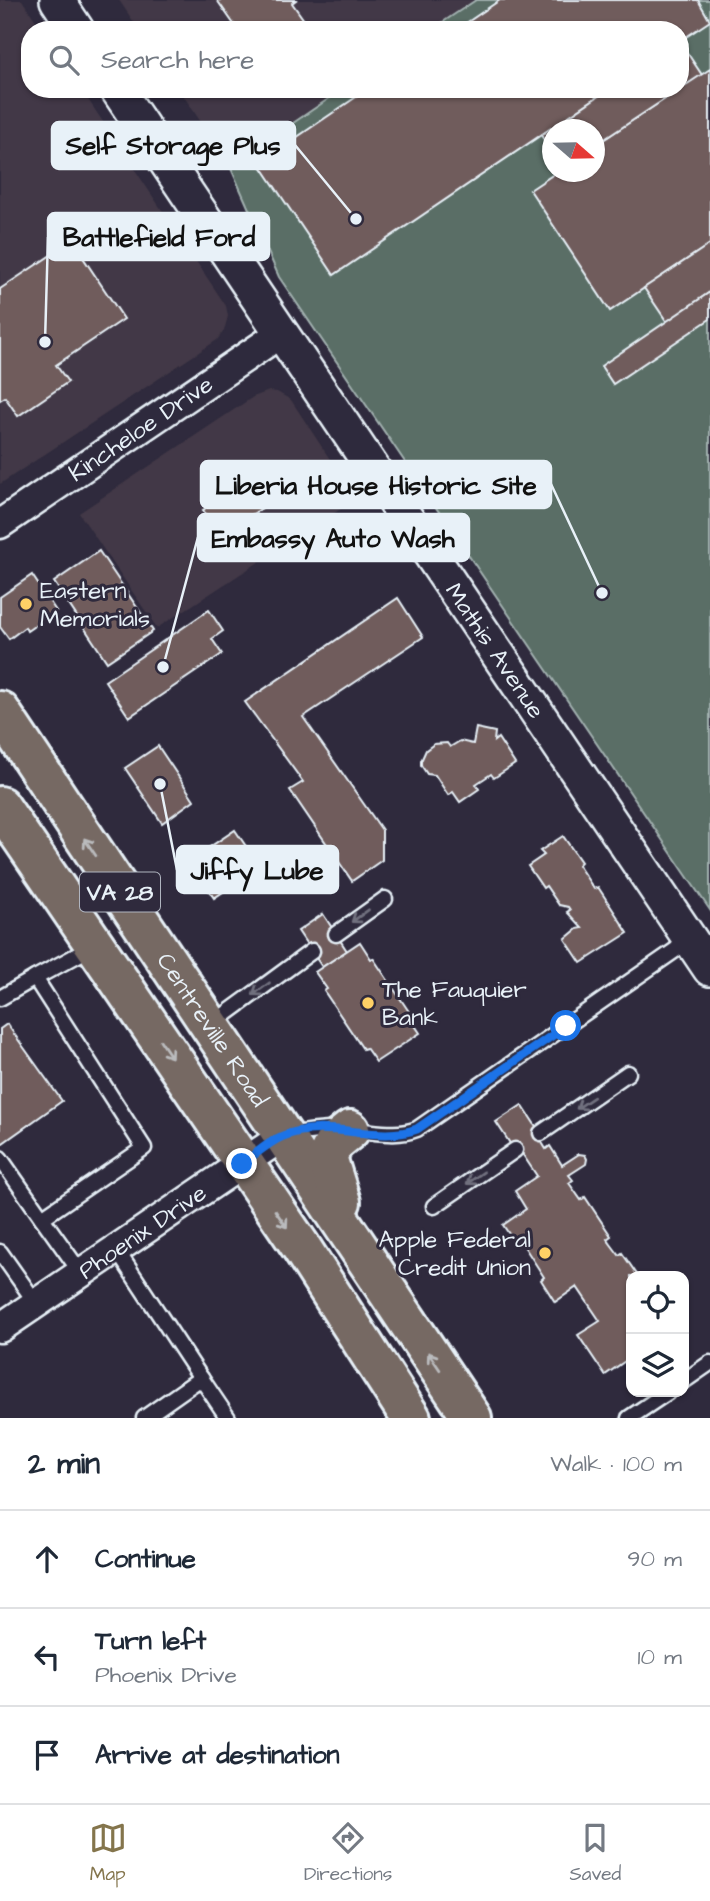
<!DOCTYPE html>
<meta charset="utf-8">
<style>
body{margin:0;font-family:"Architects Daughter",sans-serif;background:#f6f6f7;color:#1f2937}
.controls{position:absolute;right:21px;bottom:21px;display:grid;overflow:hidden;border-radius:14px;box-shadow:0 2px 5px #0004}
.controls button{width:63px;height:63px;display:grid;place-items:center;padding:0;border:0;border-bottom:2px solid #e0e1e3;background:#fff;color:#1f2937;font:35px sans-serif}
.compass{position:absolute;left:542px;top:119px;width:63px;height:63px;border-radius:50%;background:#fff;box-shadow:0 2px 5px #0004;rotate:110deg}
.stop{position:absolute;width:21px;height:21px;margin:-16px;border:5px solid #1a73e8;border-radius:50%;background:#fff}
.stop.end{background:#1a73e8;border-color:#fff;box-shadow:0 2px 7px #0008}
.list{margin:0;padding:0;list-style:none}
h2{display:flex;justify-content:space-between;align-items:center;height:91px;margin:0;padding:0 28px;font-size:30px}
h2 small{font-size:23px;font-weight:400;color:#747a83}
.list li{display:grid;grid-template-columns:46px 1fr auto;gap:21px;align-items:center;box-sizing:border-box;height:98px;padding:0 28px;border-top:2px solid #e0e1e3}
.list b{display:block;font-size:26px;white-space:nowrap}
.list p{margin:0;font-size:23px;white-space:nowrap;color:#747a83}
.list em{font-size:23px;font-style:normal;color:#747a83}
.icon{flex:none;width:38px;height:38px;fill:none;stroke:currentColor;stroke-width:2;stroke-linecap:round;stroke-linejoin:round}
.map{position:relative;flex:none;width:710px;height:1418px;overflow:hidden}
.search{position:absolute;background:#fff;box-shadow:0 2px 5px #0004;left:21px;right:21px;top:21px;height:77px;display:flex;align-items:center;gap:18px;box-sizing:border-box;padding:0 24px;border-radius:28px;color:#747a83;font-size:26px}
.sheet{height:385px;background:#fff}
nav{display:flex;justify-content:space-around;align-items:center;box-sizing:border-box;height:98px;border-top:2px solid #e0e1e3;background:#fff;font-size:19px;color:#747a83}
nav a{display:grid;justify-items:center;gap:4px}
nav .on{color:#84754c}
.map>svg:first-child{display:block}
.built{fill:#423946}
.green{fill:#5a6e66;stroke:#a1b0af;stroke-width:2;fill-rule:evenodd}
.building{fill:#6f5c5c;stroke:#e8f1f8;stroke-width:2}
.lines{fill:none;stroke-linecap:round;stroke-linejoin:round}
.service-casing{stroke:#e8f1f8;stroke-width:19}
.minor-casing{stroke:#e8f1f8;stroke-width:33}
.tertiary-casing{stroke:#e8f1f8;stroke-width:38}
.trunk-casing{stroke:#e8f1f8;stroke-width:44}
.service{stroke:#2f2a3d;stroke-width:14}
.minor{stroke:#2f2a3d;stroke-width:28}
.tertiary{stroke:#2f2a3d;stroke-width:33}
.trunk{stroke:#766964;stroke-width:38}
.oneway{stroke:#babbbd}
.oneway2{stroke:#70707e}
.route{stroke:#1a73e8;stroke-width:9}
.poi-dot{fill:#ffd166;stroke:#2f2a3d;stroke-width:2.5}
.labels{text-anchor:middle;stroke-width:6;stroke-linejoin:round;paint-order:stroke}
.shield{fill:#2f2a3d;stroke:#b0b5c0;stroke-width:2}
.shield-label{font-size:23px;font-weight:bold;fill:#e8f1f8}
.street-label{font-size:24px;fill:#e8f1f8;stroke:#2f2a3d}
.poi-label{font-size:24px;fill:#e8f1f8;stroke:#2f2a3d;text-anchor:start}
.leader{fill:none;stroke:#e8f1f8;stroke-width:2.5}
.callout-dot{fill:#e8f1f8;stroke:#2f2a3d;stroke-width:2.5}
.callout{fill:#e8f1f8;stroke:#e8f1f8;stroke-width:2.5}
.callout-label{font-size:26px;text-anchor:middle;font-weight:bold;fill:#111}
</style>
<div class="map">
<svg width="710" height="1418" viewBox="0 0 710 1418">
<rect width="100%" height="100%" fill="#2f2a3d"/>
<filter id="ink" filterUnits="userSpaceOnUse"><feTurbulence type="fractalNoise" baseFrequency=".0143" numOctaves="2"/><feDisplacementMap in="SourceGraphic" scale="14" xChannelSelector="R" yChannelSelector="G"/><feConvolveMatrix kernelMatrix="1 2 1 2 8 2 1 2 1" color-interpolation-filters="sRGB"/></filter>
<g filter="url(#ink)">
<g class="built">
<polygon points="0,0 22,0 42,30 30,30 30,89 81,89 226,306 228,316 224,331 217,340 0,484"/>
<polygon points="119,0 476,0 431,30 139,30"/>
<polygon points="179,89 343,89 230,166"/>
<polygon points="269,391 277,392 291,400 356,499 157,628 79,513 253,397"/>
</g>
<path class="green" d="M476,0H710V910L279,277L230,166L343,89H680V30H431ZM552,130H594V172H552Z"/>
<g class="building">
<polygon points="217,0 296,0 292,3 304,20 289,30 238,30"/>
<polygon points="500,0 698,0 710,21 680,41 680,30 456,30"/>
<polygon points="680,42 702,75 680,89"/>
<polygon points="710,69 710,244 610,311 530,190 557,172 594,172 594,146"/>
<polygon points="368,89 609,89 334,275 259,163"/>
<polygon points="609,89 680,89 594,146 594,130 552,130 552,153 541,135"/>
<polygon points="72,241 124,319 56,365 68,382 18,416 5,397 0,400 0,289"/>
<polygon points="710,244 710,292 667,322 644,288"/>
<polygon points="710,292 710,319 613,384 601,366"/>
<polygon points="256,474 274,500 220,536 203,510"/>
<polygon points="99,551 153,631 107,662 54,582"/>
<polygon points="32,575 56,611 27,631 25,627 9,639 0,627 0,597"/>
<polygon points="398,598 423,637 303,717 382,830 382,860 352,881 290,790 303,782 245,702"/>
<polygon points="209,610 223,631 212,639 222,654 129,717 105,681"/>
<polygon points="476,728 495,732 494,741 498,738 515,764 494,778 491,774 476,784 479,789 460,802 453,792 448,795 435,775 427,774 421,765 421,761 426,750 434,744 447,743 450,747 460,741 473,744"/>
<polygon points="158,746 194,800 162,823 125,768"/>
<polygon points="235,830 260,867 214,898 189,861"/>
<polygon points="563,836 581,862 578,865 594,889 598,887 628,933 581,963 565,939 577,929 582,928 567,912 570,910 568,907 559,905 546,886 543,888 528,866 544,855 540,851"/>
<polygon points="323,914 347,951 322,967 298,931"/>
<polygon points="360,942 371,959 373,958 412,1016 410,1018 420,1033 376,1062 366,1048 363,1049 324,991 327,989 315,972"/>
<polygon points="7,1024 62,1101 0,1145 0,1029"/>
<polygon points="522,1105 541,1134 538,1136 546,1149 550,1146 562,1165 579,1154 585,1155 587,1159 586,1164 569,1175 573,1180 569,1183 581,1200 585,1197 611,1236 607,1239 619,1255 622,1253 638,1276 631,1276 631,1357 605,1375 578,1335 600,1321 577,1287 555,1302 541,1280 544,1277 522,1243 517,1246 503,1225 526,1209 515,1191 537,1176 519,1149 515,1151 496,1122"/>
</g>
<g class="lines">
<g class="service-casing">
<g id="service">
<polyline points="336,934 385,899"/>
<polyline points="0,998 35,978"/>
<polyline points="211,1025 312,951"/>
<polyline points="541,1133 628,1073"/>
<path d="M287,1135C307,1132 326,1129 347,1130C371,1130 394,1138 417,1129L690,940"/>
<polyline points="0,1158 42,1218"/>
<polyline points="434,1206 515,1150"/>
<polyline points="116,1249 201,1378"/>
<polyline points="0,1252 36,1303"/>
<polyline points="81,1273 42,1218 144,1148 35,978 94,946"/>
<polyline points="684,1381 710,1363"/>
<polyline points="144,1418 201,1378 228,1418"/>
<polyline points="629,1418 668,1392"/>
</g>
</g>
<g class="minor-casing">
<g id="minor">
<path id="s1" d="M0,524L281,333"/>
<path id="s2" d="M0,1328L283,1136"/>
</g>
</g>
<g class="tertiary-casing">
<g id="tertiary">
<polyline points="57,0 77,30"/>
<path id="s3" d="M117,89L710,969"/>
</g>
</g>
<g class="trunk-casing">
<g id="trunk">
<path id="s4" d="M0,711L472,1418"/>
<polyline points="0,806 301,1247 411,1418"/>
<polyline points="341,1202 327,1157 334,1143 350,1130"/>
</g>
</g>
<use href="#service" class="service"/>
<use href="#minor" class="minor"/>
<use href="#tertiary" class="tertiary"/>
<use href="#trunk" class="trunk"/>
</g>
<defs><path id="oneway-shaft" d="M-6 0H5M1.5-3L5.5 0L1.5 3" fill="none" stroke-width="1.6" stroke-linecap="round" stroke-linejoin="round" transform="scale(1.75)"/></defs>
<g class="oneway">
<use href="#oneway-shaft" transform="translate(90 847) rotate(-124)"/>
<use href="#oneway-shaft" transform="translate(166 1049) rotate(56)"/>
<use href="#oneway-shaft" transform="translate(281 1219) rotate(55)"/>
<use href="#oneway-shaft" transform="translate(434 1361) rotate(-124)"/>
</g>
<g class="oneway2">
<use href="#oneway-shaft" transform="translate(360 916) rotate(144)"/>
<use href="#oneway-shaft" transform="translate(261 989) rotate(144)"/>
<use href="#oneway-shaft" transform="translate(585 1103) rotate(146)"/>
<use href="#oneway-shaft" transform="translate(475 1178) rotate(145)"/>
</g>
</g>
<g class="lines" filter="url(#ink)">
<path class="route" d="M242,1164C255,1155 268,1142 283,1136C325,1118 377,1144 417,1129L566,1026"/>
</g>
<g class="poi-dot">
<circle cx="26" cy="604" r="7"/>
<circle cx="368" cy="1003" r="7"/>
<circle cx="545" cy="1253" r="7"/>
</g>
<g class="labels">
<rect class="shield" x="80" y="872.5" width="80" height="39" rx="5"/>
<g class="shield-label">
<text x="120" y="900">VA 28</text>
</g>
<g class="street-label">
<text dy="8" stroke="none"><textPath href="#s1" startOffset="170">Kincheloe Drive</textPath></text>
<text dy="8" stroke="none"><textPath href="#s3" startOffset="677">Mathis Avenue</textPath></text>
<text dy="8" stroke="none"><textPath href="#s4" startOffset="383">Centreville Road</textPath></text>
<text dy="8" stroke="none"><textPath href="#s2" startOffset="172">Phoenix Drive</textPath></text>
</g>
<g class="poi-label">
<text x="40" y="598">Eastern<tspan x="40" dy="28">Memorials</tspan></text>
<text x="382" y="997">The Fauquier<tspan x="382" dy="28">Bank</tspan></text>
<text x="531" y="1247" text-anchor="end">Apple Federal<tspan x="531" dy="28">Credit Union</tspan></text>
</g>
</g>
<path class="leader" d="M356 219L295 145M45 342L48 237M602 593L551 484M163 667L198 537M160 784L177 870"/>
<g class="callout-dot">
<circle cx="356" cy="219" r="7"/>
<circle cx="45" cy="342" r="7"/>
<circle cx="602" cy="593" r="7"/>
<circle cx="163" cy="667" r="7"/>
<circle cx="160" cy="784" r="7"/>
</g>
<g class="callout">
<rect x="52" y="122" width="243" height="47" rx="7"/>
<rect x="48" y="213" width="221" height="47" rx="7"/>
<rect x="201" y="461" width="350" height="47" rx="7"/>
<rect x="198" y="514" width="271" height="47" rx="7"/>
<rect x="177" y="846" width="161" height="47" rx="7"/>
</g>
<g class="callout-label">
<text x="173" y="154">Self Storage Plus</text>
<text x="159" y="246">Battlefield Ford</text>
<text x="376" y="494">Liberia House Historic Site</text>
<text x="333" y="547">Embassy Auto Wash</text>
<text x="257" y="879">Jiffy Lube</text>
</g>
</svg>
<div class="controls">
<button><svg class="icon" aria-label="locate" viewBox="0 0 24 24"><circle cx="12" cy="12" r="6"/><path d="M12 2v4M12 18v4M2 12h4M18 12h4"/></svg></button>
<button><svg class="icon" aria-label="layers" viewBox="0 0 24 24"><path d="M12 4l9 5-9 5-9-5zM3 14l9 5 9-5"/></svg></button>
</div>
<svg class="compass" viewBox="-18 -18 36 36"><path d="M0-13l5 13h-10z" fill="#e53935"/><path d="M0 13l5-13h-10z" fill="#747a83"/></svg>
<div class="stop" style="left:566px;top:1026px"></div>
<div class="stop end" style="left:242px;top:1164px"></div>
<div class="search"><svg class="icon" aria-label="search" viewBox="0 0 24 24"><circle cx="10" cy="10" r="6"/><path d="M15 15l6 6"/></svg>Search here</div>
</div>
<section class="sheet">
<h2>2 min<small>Walk · 100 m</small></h2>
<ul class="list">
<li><svg class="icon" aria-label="ahead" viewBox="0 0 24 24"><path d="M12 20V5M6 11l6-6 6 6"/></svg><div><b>Continue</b></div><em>90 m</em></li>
<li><svg class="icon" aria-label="left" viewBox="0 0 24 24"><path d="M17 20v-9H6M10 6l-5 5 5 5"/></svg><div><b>Turn left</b><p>Phoenix Drive</p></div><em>10 m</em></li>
<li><svg class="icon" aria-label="arrive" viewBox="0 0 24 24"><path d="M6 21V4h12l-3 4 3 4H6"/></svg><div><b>Arrive at destination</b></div></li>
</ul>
</section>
<nav>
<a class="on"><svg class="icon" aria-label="map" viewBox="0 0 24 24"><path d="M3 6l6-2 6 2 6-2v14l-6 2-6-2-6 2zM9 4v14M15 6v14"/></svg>Map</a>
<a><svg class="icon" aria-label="directions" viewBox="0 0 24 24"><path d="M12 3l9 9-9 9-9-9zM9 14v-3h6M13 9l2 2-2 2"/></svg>Directions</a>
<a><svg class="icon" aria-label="saved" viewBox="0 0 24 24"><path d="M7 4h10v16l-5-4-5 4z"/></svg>Saved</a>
</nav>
